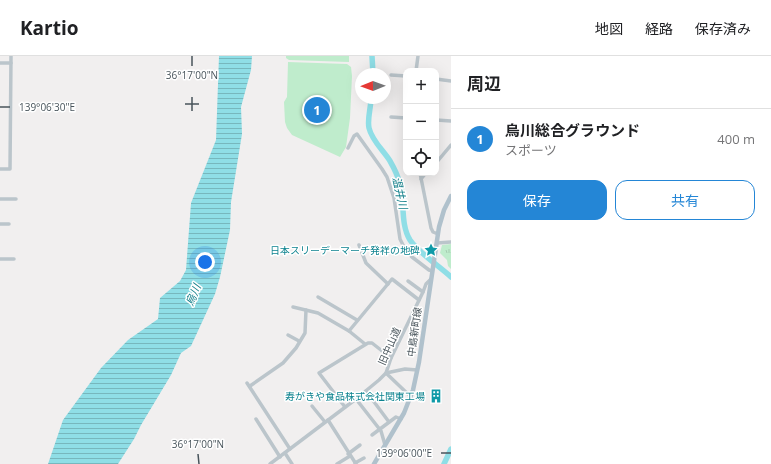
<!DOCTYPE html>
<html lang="ja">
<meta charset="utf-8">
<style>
body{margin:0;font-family:"Open Sans","Noto Sans JP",sans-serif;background:#f2f2f2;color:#202124}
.controls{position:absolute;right:12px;top:12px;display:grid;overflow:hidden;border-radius:8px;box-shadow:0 4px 16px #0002}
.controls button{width:36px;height:36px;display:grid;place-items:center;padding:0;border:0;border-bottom:1px solid #e0e0e0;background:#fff;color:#202124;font:20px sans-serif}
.compass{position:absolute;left:355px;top:12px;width:36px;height:36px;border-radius:50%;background:#fff;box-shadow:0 4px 16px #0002;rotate:269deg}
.you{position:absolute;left:205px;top:206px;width:14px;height:14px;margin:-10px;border:3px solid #fff;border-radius:50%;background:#1a73e8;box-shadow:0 0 0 6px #1a73e833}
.badge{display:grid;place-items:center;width:26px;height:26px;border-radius:50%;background:#2486d6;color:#fff;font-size:13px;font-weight:700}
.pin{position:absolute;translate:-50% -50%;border:2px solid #fff;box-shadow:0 1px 4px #0006}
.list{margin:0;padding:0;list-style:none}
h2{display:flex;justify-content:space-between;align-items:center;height:52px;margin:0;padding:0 16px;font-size:17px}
h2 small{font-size:13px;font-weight:400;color:#757577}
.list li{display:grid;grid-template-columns:26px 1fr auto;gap:12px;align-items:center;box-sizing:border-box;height:60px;padding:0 16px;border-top:1px solid #e0e0e0}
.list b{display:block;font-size:15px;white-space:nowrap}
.list p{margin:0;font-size:13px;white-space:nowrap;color:#757577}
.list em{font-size:13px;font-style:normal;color:#757577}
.actions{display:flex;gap:8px;padding:12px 16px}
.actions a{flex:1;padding:9px 0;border:1px solid #2486d6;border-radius:12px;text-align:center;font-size:14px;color:#2486d6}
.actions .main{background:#2486d6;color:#fff}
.icon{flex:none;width:22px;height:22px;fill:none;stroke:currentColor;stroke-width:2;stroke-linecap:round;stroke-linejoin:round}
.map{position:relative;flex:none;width:451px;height:408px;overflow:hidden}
header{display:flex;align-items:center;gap:24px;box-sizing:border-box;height:56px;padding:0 20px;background:#fff;border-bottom:1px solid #e0e0e0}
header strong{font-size:19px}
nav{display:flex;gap:22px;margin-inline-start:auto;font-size:14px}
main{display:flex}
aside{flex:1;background:#fff}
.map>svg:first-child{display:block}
.park{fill:url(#park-tufts)}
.garden{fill:#bfeccc}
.water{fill:url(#water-rules)}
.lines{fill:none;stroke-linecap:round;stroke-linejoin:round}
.river{stroke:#8fdee6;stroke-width:5.5}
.minor{stroke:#bbc5cb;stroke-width:3.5}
.major{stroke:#b0c1cc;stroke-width:4.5}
.ticks{fill:none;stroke:#48545b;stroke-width:1.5}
.labels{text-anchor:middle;stroke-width:3;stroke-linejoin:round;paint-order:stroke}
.culture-label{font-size:10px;fill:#0d838f;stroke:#fff;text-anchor:end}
.street-label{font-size:10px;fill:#48545b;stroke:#fff}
.water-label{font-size:11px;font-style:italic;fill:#14808b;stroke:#fff}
.ticks-label{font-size:10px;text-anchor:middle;fill:#48545b;stroke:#fff;stroke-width:3;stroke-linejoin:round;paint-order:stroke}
</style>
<header>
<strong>Kartio</strong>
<nav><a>地図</a><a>経路</a><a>保存済み</a></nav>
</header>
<main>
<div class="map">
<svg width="451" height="408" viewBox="0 0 451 408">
<defs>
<pattern id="park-tufts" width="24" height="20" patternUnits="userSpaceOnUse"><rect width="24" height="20" fill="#bfeccc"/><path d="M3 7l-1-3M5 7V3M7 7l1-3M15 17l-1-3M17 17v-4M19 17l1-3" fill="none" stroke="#a6ccb1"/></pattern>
<pattern id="water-rules" width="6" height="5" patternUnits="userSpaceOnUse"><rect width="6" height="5" fill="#8fdee6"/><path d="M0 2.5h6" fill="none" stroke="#77b7bd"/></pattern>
</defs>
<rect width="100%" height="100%" fill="#f1efef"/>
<polygon class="park" points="451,188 451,213 448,210 447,204 440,197 442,189"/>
<g class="garden">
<polygon points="286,0 349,0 349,6 289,4 286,2"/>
<polygon points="288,6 347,8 351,11 352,20 350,62 346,91 340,101 292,79 287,72 285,66 284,46 287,41"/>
</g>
<polygon class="water" points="219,0 252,0 251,14 241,51 242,78 231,146 230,174 220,221 215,238 191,290 181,297 171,319 141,369 134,383 118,408 48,408 63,364 101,312 128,284 158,263 160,242 180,225 186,214 191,147 216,84"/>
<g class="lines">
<g class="river">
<polyline points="372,0 373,18"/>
<path d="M371,42C371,52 367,63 369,72C372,85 384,95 390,105C394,112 398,120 400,128C405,145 400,168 410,184C418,196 439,210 451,221"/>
<polyline points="444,408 451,393"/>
</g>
<g class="minor">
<polyline points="0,7 11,7"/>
<polyline points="416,15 418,0"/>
<polyline points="391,19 406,20"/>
<polyline points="436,23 451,25"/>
<polyline points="391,61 406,62"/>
<polyline points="436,64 451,65"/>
<polyline points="348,92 354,80 357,78 382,113 387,121 394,142 400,183 405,193 412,201 429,214 432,215"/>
<polyline points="436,107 451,89"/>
<polyline points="0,113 10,113 11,0"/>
<polyline points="420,117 431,172 433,176 438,178"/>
<polyline points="421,123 426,117"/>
<polyline points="0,143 16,143"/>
<polyline points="0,168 9,168"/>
<polyline points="437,187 451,186"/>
<polyline points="359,189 366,207 388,228"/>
<polyline points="0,203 14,203"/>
<polyline points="408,225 423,236"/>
<polyline points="318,241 357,264"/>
<polyline points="293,251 318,257 349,275 365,288"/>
<polyline points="349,275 392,223 419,244"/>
<polyline points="288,279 299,285"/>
<polyline points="247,327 290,393"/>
<polyline points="250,330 283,307 296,292 305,277 306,254"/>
<polyline points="366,335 389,366"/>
<polyline points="411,341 386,317 405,313 417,314"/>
<polyline points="356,343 381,375 385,389"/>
<polyline points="312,350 325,366"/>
<polyline points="345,351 319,317 368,287 372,287 391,302"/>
<polyline points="256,363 280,401"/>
<polyline points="328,364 356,408"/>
<polyline points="372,379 396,361 401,363"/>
<polyline points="285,397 292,408"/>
<polyline points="348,398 360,389"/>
<polyline points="355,407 364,402"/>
<polyline points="270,408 356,343 379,324 386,317 391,302 423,236 426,228 431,223"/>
<polyline points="337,408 350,400"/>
</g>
<polyline class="major" points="374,408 404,357 413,334 419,306 439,171 444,154 451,140"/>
</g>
<path class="ticks" d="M192,0V10M192,41V55M185,48H199M0,51H10M441,397H451M198,398L199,408"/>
<defs>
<g id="sight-bare" transform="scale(1.08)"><path d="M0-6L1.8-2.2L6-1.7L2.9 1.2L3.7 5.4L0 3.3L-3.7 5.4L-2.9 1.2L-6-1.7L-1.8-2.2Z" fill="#0f9aa8" stroke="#fff" stroke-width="2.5" paint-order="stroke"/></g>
<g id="building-bare" transform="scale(1.08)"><path d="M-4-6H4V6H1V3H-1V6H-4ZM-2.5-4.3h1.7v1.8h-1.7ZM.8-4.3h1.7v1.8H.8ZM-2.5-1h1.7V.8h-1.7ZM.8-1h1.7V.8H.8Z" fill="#0f9aa8" stroke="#fff" stroke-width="2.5" paint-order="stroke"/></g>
</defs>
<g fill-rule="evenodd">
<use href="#sight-bare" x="431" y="194"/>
<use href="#building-bare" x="436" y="340"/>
</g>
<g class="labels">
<g class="culture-label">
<text x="420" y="198">日本スリーデーマーチ発祥の地碑</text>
<text x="425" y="344">寿がきや食品株式会社関東工場</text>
</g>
<g class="street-label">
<text transform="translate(414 276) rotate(-82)" y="4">中島新町線</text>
<text transform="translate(389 290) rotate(-66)" y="4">旧中山道</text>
</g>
<g class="water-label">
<text transform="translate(400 137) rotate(77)" y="4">温井川</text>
<text transform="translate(193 239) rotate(-67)" y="4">烏川</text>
</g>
</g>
<g class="ticks-label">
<text x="192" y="23">36°17'00"N</text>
<text x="47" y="55">139°06'30"E</text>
<text x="198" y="392">36°17'00"N</text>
<text x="404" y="401">139°06'00"E</text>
</g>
</svg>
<div class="controls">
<button>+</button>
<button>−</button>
<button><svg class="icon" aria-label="locate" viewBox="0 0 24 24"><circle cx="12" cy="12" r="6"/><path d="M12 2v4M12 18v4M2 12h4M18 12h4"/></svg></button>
</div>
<svg class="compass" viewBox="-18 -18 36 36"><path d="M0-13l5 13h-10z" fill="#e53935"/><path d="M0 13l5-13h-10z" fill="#757577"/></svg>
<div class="you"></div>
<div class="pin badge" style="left:317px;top:54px">1</div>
</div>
<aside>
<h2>周辺<small></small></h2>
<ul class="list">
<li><span class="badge">1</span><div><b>烏川総合グラウンド</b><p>スポーツ</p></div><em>400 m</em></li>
</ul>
<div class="actions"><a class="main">保存</a><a>共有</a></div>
</aside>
</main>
